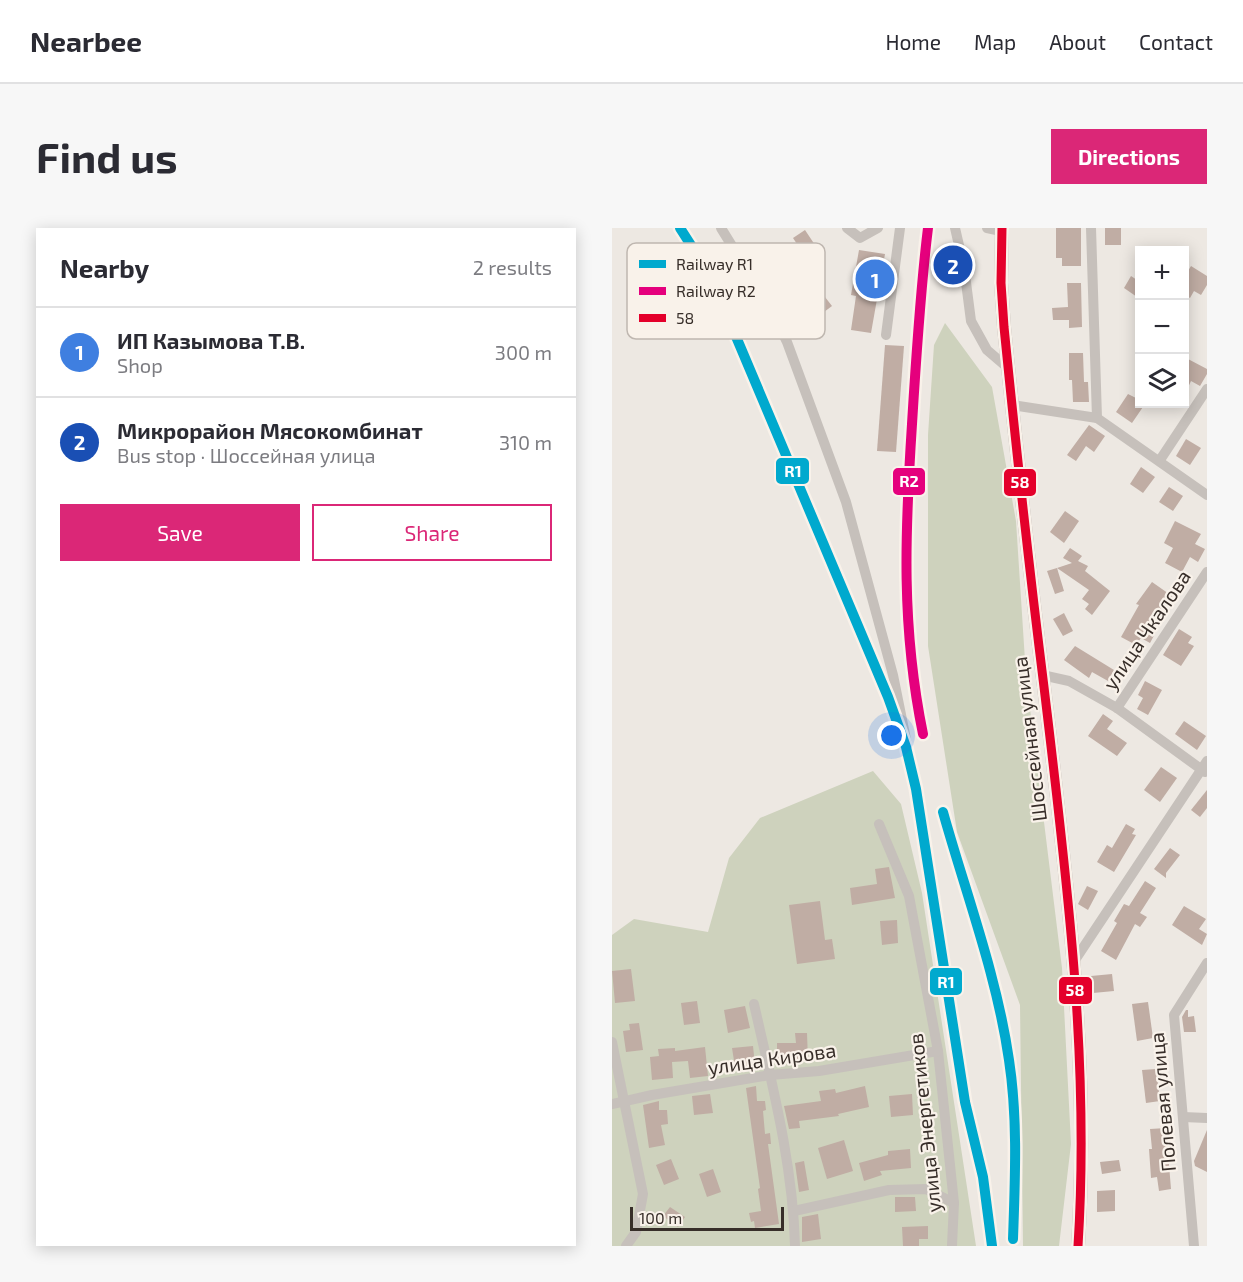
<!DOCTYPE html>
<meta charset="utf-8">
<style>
body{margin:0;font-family:"Exo 2",sans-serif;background:#f7f7f7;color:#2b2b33}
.controls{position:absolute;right:18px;top:18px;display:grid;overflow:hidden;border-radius:0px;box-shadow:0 3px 15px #0003}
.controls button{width:54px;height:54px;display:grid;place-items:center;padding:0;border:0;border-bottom:2px solid #e1e1e2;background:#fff;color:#2b2b33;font:30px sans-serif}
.scale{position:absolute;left:18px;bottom:15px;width:154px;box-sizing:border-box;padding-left:6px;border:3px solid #372e29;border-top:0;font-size:16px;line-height:21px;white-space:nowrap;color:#372e29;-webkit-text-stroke:4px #f9f2ea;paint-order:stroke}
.you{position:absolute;left:280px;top:508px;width:21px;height:21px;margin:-15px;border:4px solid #fff;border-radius:50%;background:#1a73e8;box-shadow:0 0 0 9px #1a73e833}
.badge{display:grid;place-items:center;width:39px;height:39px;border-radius:50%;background:#db2777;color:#fff;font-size:20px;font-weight:700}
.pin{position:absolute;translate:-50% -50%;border:3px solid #fff;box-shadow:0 2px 6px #0006}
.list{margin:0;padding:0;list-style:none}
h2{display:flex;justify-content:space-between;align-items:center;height:78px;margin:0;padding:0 24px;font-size:26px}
h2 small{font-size:20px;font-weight:400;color:#7c7c81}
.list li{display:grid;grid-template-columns:39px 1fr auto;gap:18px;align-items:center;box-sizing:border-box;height:90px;padding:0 24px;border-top:2px solid #e1e1e2}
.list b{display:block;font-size:22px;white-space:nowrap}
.list p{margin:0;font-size:20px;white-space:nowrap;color:#7c7c81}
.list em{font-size:20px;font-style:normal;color:#7c7c81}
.actions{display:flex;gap:12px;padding:18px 24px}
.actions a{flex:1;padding:14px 0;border:2px solid #db2777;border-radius:0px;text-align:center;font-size:21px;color:#db2777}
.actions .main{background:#db2777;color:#fff}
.icon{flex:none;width:33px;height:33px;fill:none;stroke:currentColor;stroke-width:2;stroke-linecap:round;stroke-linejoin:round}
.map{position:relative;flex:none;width:595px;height:1018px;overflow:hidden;border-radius:0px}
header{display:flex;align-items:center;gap:36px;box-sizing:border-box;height:84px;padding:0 30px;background:#fff;border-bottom:2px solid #e1e1e2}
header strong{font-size:28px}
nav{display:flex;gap:33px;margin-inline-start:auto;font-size:21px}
.intro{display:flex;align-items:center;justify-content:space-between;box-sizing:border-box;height:144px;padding:0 36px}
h1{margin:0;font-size:42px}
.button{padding:15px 27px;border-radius:0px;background:#db2777;color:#fff;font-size:21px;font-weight:700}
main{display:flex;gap:36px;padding:0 36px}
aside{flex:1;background:#fff;border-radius:0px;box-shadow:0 3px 15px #0003}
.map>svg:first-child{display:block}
.green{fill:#ced2bd}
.building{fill:#c0ada4}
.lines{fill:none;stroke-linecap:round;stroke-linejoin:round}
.minor{stroke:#c6c0bb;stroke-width:10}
.major{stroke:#aba5a0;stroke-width:14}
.rail{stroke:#aea9a5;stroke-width:3;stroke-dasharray:1.5 4.5;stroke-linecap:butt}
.bus-1-casing{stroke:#f9f2ea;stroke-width:14}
.bus-1{stroke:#e4002b;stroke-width:9}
.rail-1-casing{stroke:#f9f2ea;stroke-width:15}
.rail-2-casing{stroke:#f9f2ea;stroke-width:15}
.rail-1{stroke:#00a9ce;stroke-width:10}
.rail-2{stroke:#e5007d;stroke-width:10}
.labels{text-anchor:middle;stroke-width:4.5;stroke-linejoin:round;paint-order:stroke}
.street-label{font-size:20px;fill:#372e29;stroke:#f9f2ea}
.key{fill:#f9f2ea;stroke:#bfb7b0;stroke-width:1.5}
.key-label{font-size:16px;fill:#372e29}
.line-badge{stroke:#f9f2ea;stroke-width:2}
.badge-label{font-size:16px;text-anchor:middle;font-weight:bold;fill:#fff}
</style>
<header>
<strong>Nearbee</strong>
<nav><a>Home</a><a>Map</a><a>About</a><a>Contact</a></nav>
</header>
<div class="intro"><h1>Find us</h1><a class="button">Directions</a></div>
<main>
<aside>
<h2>Nearby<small>2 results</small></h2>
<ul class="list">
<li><span class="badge" style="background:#3f7fe0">1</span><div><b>ИП Казымова Т.В.</b><p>Shop</p></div><em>300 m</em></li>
<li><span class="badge" style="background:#1a4fb4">2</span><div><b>Микрорайон Мясокомбинат</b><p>Bus stop · Шоссейная улица</p></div><em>310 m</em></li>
</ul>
<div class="actions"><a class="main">Save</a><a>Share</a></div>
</aside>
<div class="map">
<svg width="595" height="1018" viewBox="0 0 595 1018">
<rect width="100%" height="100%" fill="#ede8e2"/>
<g class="green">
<polygon points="333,95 380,159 404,293 414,448 450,740 459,916 447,1018 411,1018 408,777 345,604 316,418 316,207 322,117"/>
<polygon points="261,543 289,576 310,665 364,1018 0,1018 0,707 22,691 96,704 117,630 148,590"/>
</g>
<g class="building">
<polygon points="444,0 469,0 469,38 450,38 450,30 444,30"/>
<rect x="493" y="0" width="16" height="17"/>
<polygon points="193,2 211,29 192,41 181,23 187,19 181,10"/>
<polygon points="247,22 273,26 259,105 239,102 244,68 239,67"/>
<polygon points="579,38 595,48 595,57 589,67 582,63 578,70 573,67 573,48"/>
<polygon points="519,48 528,54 528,71 512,60"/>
<polygon points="169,54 186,75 206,60 220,78 188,102 158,63"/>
<polygon points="455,55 469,55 470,99 457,100 457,92 441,92 440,80 456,79"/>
<polygon points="273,117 292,118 284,224 265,223"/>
<polygon points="457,125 471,125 472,154 476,154 477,174 461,174 460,152 457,152"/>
<polygon points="576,131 595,141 595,146 588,158 579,153 573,166 573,137"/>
<polygon points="516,166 528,172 528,176 533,176 520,195 504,184"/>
<polygon points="477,197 493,208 482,224 474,218 464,233 455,227"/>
<polygon points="574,211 589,220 578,237 564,228"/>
<polygon points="529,239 543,249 531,265 518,256"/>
<polygon points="557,259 571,268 561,283 547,274"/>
<polygon points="453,283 467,293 452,315 438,304"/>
<polygon points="563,293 589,306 583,316 593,321 586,334 578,329 570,344 553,335 561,320 552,315"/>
<polygon points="458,320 470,328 466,333 476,338 473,343 498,363 480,387 473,381 477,376 470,371 477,362 445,340 460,335 451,330"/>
<polygon points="445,340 452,363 443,366 435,343"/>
<polygon points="540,354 560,368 538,398 545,402 538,415 529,410 524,417 509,409 527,377 524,376"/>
<polygon points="452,385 461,403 451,408 441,391"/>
<polygon points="567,401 580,409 576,415 582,418 569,438 551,427"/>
<polygon points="463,418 502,442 496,453 480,444 477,450 452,432"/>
<polygon points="533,453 550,462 536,487 525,481 531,470 526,467"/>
<polygon points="491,486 501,493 495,501 515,515 505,528 476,508"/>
<polygon points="572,493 594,508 585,522 563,506"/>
<polygon points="549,539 565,550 548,574 532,562"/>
<polygon points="595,562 595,580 588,589 579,582"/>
<polygon points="514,596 523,601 520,606 524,607 502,644 485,634 495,617 500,620"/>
<polygon points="558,620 568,627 554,645 554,650 542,641"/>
<polygon points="277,639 283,670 240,677 238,660 265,656 263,641"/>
<polygon points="533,653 544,660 528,685 535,689 528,699 523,696 504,732 489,723 505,695 502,693 512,676 517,678"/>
<polygon points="475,658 486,663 476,682 466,676"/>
<polygon points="208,673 213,712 220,711 223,731 185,736 177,677"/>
<polygon points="572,678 594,691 587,701 595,706 590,717 560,697"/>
<polygon points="285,692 286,715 270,717 268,693"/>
<polygon points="19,741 23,773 3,775 0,743"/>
<polygon points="500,746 502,763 481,765 479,748"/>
<polygon points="85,773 88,795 72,797 69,775"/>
<polygon points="536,774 541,810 525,813 520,776"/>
<polygon points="133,778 138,800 116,805 112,782"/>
<polygon points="574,782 576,782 576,789 582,788 584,804 572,804 570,789"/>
<polygon points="27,795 31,822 14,824 11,803 18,802 17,796"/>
<polygon points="183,805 195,805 196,833 165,834 165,815 184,815"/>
<polygon points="141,818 143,837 123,839 120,820"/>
<polygon points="93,819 96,848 78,850 76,833 60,834 61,850 40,852 38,829 47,828 46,821 63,820 63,823"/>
<polygon points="544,841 548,873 534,875 530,842"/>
<polygon points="144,858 145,873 153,873 154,882 151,883 153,906 158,905 159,916 156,916 167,996 143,1000 142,993 139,994 137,985 149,983 146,961 148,960 134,860"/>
<polygon points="253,858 257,879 226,886 227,888 187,893 188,900 177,901 172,878 209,873 207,863 223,861 224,865"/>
<polygon points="98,866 101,885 82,887 80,868"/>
<polygon points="300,866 301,887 279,889 277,868"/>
<polygon points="47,873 47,882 55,882 56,896 49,897 53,917 37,920 31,877"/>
<polygon points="554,900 559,961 547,963 545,949 539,950 537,921 540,921 538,901"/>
<polygon points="595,902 595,944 583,938 582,933"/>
<polygon points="232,912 241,943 215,951 206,920"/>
<polygon points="298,921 299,940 268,943 270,947 252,953 247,935 276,927 276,923"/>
<polygon points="59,931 67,951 52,957 44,937"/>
<polygon points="507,932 509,943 490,946 488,934"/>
<polygon points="192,933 197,962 187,964 183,935"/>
<polygon points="101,941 109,964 95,969 87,946"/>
<polygon points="503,962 503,983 485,984 485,963"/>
<polygon points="283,969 303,969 304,983 283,984"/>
<polygon points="58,979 73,989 66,999 51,988"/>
<polygon points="206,986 209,1011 190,1014 190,989"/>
<polygon points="316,998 316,1011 307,1011 307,1018 291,1018 290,999"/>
</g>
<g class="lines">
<g class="minor">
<polyline points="109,0 159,81 175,114 234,274 281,447 304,561"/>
<polyline points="235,0 248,10 266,0"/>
<polyline points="343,0 352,39 359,93 375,122 396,140"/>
<polyline points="375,0 389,3"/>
<polyline points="479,0 485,190"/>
<polyline points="274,107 288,0"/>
<polyline points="400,177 485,190 595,267"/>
<polyline points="548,232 595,161"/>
<polyline points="430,447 457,453 505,480 593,544"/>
<polyline points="505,480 595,344"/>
<polyline points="267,596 297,668 326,823 342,975 340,1018"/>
<polyline points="461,735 595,533"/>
<path d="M142,776C160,856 181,936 183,1018"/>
<polyline points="0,814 31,966 24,1004 14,1018"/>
<polyline points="0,876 40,867 158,847 207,843 326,823"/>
<polyline points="571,889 595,890"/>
<polyline points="182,983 277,962 314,961 342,975"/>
<polyline points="582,1018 562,787 595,735"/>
</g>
<path class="major" d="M390,0L389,55L392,99C404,219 417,339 432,459C454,644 478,831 466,1018"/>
<polyline class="rail" points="68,0 91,36 117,92 276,469 294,519 304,561 353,874 371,949 380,1018"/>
<g class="bus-1-casing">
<path id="bus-1" d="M390,0L389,55L392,99C404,219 417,339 432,459C454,644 478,831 466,1018"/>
</g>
<use href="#bus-1" class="bus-1"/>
<g class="rail-1-casing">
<g id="rail-1">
<polyline points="68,0 91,36 117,92 276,469 294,519 304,561 353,874 371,949 380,1018"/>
<path d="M331,584C354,666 385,748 397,832C406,891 403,952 401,1011"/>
</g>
</g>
<g class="rail-2-casing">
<path id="rail-2" d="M311,506C289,399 293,304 300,196C304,131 308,65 316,0"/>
</g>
<use href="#rail-1" class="rail-1"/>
<use href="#rail-2" class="rail-2"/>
</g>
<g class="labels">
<g class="street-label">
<text transform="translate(535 402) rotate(-56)" y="7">улица Чкалова</text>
<text transform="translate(418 511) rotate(-97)" y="7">Шоссейная улица</text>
<text transform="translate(160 831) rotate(-8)" y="7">улица Кирова</text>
<text transform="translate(551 874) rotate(-95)" y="7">Полевая улица</text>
<text transform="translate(313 895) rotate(-96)" y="7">улица Энергетиков</text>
</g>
</g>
<rect x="15" y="15" width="198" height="96" rx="9" class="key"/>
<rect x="27" y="32" width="27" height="8" fill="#00a9ce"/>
<rect x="27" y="59" width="27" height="8" fill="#e5007d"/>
<rect x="27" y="86" width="27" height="8" fill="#e4002b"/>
<g class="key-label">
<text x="64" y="42">Railway R1</text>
<text x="64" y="69">Railway R2</text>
<text x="64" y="96">58</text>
</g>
<g class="line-badge">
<rect x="163" y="229" width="35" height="28" rx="6" fill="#00a9ce"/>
<rect x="280" y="239" width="34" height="29" rx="6" fill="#e5007d"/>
<rect x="391" y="240" width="34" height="29" rx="6" fill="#e4002b"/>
<rect x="317" y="739" width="34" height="29" rx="6" fill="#00a9ce"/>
<rect x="446" y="748" width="35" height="29" rx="6" fill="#e4002b"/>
</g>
<g class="badge-label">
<text x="181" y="249">R1</text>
<text x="297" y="259">R2</text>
<text x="408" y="260">58</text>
<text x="334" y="760">R1</text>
<text x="463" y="768">58</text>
</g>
</svg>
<div class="controls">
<button>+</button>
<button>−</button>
<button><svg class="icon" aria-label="layers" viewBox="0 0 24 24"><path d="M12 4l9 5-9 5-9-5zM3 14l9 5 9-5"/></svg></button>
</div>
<div class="scale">100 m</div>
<div class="you"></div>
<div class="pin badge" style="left:263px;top:51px;background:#3f7fe0">1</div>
<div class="pin badge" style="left:341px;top:37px;background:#1a4fb4">2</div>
</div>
</main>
